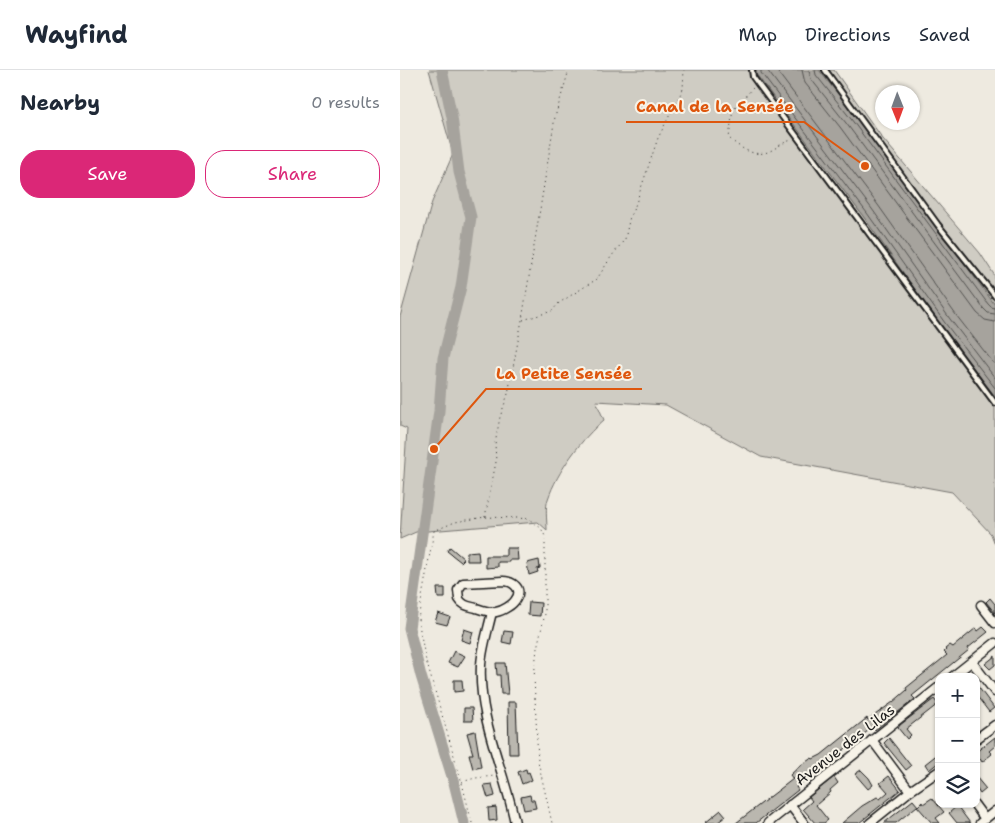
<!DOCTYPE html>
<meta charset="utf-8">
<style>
body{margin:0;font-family:"Shantell Sans",sans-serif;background:#f6f6f7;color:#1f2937}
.controls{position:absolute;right:15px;bottom:15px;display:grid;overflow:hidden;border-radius:10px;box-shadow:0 1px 4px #0004}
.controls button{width:45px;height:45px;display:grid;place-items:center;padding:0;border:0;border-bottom:1px solid #e0e1e3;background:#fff;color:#1f2937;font:25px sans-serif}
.compass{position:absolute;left:475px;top:15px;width:45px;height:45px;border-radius:50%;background:#fff;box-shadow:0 1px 4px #0004;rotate:179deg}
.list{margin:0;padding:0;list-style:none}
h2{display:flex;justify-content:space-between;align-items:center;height:65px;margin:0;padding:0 20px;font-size:21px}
h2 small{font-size:16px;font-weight:400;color:#747a83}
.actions{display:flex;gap:10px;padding:15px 20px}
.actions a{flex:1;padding:11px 0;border:1px solid #db2777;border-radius:20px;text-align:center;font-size:18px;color:#db2777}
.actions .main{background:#db2777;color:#fff}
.icon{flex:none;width:28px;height:28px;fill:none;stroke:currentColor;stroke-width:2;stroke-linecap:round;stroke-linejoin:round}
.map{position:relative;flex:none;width:595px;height:753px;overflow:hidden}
header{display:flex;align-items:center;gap:30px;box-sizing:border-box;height:70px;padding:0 25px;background:#fff;border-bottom:1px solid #e0e1e3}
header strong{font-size:24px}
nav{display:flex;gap:28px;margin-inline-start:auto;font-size:18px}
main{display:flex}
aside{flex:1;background:#fff}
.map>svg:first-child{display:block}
.green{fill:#cfccc3;stroke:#767470}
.water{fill:#a6a39d;stroke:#6f6d69}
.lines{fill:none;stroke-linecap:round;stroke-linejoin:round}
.shore{stroke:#535250;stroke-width:1}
.river{stroke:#a6a39d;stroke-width:11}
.building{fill:#bab7af;stroke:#1c1c1c}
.service-casing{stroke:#1c1c1c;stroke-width:8}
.minor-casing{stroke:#1c1c1c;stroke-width:11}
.path{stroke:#1c1c1c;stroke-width:1;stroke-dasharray:1 4;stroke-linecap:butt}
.service{stroke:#f7f3e8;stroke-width:4}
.minor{stroke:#f7f3e8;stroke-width:8}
.labels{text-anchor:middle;stroke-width:4;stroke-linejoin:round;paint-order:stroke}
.street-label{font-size:15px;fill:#1c1c1c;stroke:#f7f3e8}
.leader{fill:none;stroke:#de560d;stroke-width:2}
.callout-dot{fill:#de560d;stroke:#f7f3e8;stroke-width:2}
.callout-label{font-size:16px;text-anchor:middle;font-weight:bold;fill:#de560d;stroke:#f7f3e8;stroke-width:4;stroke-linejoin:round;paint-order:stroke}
</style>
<header>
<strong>Wayfind</strong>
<nav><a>Map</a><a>Directions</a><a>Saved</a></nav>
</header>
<main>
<aside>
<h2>Nearby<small>0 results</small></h2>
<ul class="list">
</ul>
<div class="actions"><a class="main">Save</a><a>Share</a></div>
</aside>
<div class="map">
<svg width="595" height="753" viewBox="0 0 595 753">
<rect width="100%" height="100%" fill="#eeeae0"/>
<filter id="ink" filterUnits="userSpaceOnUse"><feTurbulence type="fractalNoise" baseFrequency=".02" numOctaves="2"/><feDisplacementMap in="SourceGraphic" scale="10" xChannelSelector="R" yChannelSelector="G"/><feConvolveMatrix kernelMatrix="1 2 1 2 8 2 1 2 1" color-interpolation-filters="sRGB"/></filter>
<g filter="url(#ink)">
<g class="green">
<path d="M29,0H356V4L463,146L541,256L595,326V474L591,464L552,422L361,387L266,335L196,331L204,350C182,368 157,402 148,429C145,437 147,450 147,460L138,452L16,462L0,469L7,359L0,356V247L32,132L53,84Z"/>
<polygon points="419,0 434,0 483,69 580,183 595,206 595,235 455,46"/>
</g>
<polygon class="water" points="356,0 419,0 455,46 595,235 595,326 541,256 463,146 356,4"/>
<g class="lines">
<g class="shore">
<polyline points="361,0 361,3 467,143 545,253 595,318"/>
<polyline points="367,0 472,139 550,249 595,308"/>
<polyline points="376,0 478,135 556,245 595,295"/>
<polyline points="402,0 405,13 440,57 577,243 585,250 595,252"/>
<polyline points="409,0 411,9 446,53 583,238 588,243 595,244"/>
<polyline points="415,0 416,5 451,49 588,234 591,237 595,238"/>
</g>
<polyline class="river" points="42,0 52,47 59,102 71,147 61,217 43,288 39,341 9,558 21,606 54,713 64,753"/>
</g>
<g class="building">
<polygon points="50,477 64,489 61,492 47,481"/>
<polygon points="106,478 117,478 118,490 109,490 109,492 98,492 98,497 86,498 86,486 106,486"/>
<polygon points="78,481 79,491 67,491 67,482"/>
<polygon points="139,490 140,498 137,499 138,502 129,505 127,493"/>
<polygon points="37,518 45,518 45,528 38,528"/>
<polygon points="590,528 595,534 595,543 586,532"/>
<polygon points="129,532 141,533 140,546 128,545"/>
<polygon points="38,543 50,547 47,555 35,552"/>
<polygon points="583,557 588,562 568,578 569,580 512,626 515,629 475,660 473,657 396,717 398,720 356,753 336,753 393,709 390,705 401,695 412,688 413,689 421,685 467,648 468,650 493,632 507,620 506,618 547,585 544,582 546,580 545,579 550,575 553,577 576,558 578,561"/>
<polygon points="64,559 73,562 70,573 61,570"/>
<polygon points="104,561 113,562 111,574 102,572"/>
<polygon points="54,581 65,586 58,597 48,593"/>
<polygon points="595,586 595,595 590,599 585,594"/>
<polygon points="96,593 105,593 108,624 101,624 100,605 97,605"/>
<polygon points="54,610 62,610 63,621 54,622"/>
<polygon points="576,614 594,638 589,642 576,625"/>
<polygon points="534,629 538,634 506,659 511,665 507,669 498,658 500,655"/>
<polygon points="108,632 116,632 118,684 109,684"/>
<polygon points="64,638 72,638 73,651 64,651"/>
<polygon points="75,661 81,697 73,699 69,684 73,684 67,663"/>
<polygon points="595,667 595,676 589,681 592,684 582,692 576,682"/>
<polygon points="489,668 511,696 506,700 484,673"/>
<polygon points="539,683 539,692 529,700 525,694"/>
<polygon points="126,699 127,703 129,702 132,710 122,714 118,702"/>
<polygon points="461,700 469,708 473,715 468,719 455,704"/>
<polygon points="489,706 500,720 459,753 442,753 462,736 477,727 480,729 488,722 480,713"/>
<polygon points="434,707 438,713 430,720 431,722 416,735 428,750 424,753 415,753 403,739 412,731 409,727"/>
<polygon points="576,707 586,719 580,724 576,718"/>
<polygon points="92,714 95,726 88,728 84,715"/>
<polygon points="130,725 131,730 134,730 136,738 124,740 121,727"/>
<polygon points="532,728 544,742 536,748 540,753 532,753 517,736 496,753 484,753 513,730 518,736 522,732 523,734"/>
<polygon points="557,736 561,741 570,753 557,753 549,743"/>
<polygon points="96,737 97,750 89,751 88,738"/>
<polygon points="321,740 326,746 317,753 305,753"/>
</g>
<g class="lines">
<g class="service-casing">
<g id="service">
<polyline points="352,0 353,7 358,14 595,333"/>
<polyline points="425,0 538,155 595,226"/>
</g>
</g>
<g class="minor-casing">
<g id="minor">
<path d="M103,511C113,511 123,519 116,529C113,535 102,541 96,542C90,543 82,540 76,538C69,536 63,536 59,529L58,520L63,513Z"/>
<polyline points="581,535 595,553"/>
<path d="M92,542C88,560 82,578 81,595C78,650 105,701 115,753"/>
<polyline points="572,592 595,622"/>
<polyline points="552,607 595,573"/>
<polyline points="576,669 595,655"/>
<polyline points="472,670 510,721 539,701"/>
<polyline points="574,734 585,749"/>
<polyline points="390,735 404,753"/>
<polyline points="368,753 539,617"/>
<polyline points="470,753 510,721"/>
<polyline points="580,753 595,741"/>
</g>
</g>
<g class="path">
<path d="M353,18L333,39L329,68C341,79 356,89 372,80C379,76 385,71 393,70"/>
<polyline points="123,250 152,241 159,233 197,209 211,187 225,169 230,146 235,136 258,68 283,19 284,0"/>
<polyline points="85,447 96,392 95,374 100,347 108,324 122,250 155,47 169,0"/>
<polyline points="62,712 75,708 95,706"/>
<polyline points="72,753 62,713 25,587 18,549 34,461 55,452 85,447 117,448 129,449 141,458 145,466 145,544 137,578 134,607 138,691 152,753"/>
</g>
<use href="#service" class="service"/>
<use href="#minor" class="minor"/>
</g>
</g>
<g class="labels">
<g class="street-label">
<text transform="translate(445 675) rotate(-38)" y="5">Avenue des Lilas</text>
</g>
</g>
<path class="leader" d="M465 96L404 52H226M34 379L86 319H242"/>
<g class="callout-dot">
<circle cx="465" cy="96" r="5"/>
<circle cx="34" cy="379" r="5"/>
</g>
<g class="callout-label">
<text x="315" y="42">Canal de la Sensée</text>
<text x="164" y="309">La Petite Sensée</text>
</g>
</svg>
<div class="controls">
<button>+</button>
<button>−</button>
<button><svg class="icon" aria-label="layers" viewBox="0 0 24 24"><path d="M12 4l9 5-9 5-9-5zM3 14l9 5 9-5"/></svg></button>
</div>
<svg class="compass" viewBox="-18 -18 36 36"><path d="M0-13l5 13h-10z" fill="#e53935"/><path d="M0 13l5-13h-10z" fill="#747a83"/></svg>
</div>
</main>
